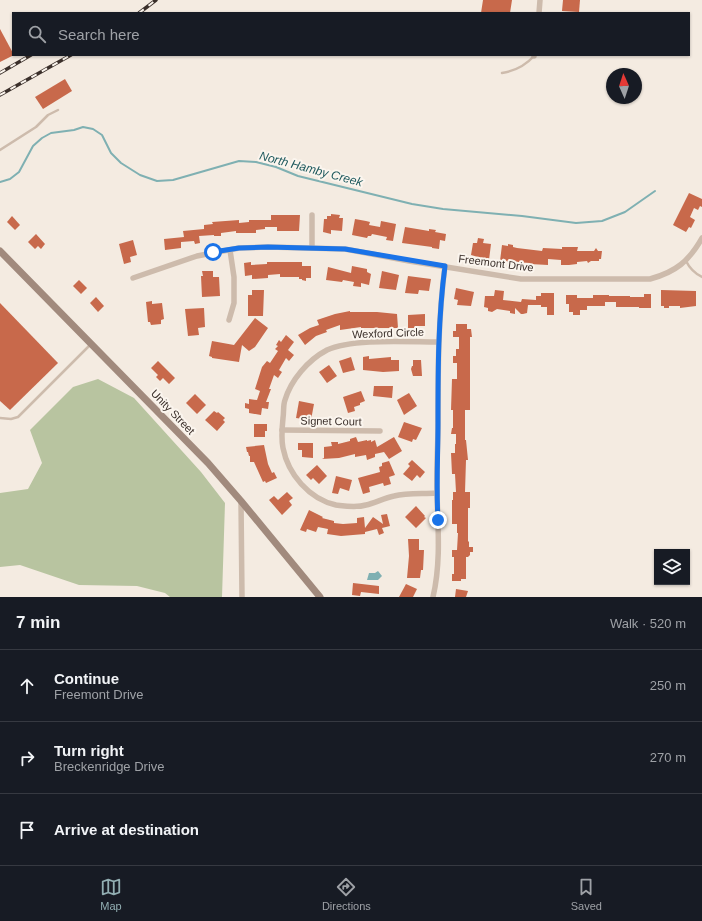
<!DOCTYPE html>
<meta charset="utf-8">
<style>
body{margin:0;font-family:Arial,sans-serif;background:#242831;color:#f1f3f6}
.controls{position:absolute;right:12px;bottom:12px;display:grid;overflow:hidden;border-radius:0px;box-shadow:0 1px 3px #0004}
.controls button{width:36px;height:36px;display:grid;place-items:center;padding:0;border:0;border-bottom:1px solid #363941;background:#171b24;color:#f1f3f6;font:20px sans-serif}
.compass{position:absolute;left:606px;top:68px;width:36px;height:36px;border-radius:50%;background:#171b24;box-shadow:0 1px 3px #0004;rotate:357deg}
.stop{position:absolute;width:12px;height:12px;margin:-9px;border:3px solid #1a73e8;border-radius:50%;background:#fff}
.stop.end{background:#1a73e8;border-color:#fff;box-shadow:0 1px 4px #0008}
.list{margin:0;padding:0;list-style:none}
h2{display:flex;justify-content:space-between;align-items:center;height:52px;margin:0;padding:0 16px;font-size:17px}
h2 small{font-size:13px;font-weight:400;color:#9ea1a6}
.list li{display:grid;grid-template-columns:26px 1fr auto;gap:12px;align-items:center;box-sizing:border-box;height:72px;padding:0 16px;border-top:1px solid #363941}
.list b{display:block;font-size:15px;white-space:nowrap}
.list p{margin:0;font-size:13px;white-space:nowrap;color:#9ea1a6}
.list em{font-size:13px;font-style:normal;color:#9ea1a6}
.icon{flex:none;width:22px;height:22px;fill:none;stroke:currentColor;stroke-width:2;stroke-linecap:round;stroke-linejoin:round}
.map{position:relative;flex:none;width:702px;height:597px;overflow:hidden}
.search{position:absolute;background:#171b24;box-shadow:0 1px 3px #0004;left:12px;right:12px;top:12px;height:44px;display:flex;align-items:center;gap:10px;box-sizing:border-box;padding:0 14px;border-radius:0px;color:#9ea1a6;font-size:15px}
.sheet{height:268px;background:#171b24}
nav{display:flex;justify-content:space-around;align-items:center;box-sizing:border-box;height:56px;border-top:1px solid #363941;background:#171b24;font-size:11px;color:#9ea1a6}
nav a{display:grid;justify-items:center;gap:2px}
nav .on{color:#92aeb2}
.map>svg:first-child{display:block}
.green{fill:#b8c4a0}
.water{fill:#7fb0b2}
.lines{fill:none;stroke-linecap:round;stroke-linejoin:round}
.stream{stroke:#7fb0b2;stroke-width:2}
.building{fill:#c8694b}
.lane{stroke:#cdbbac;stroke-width:2.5}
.street{stroke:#cdbbac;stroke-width:5.5}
.secondary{stroke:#a18a7d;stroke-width:7}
.rail-casing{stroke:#3b302b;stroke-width:3.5}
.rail{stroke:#fbf5ee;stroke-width:2;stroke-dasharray:6;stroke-linecap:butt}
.route{stroke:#1a73e8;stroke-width:5}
.labels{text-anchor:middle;stroke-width:4;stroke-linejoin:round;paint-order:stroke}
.street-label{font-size:11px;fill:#3b302b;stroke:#fbf5ee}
.water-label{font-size:12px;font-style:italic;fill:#1f5a5e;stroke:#fbf5ee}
</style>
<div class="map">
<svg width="702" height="597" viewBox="0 0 702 597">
<rect width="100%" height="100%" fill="#f4ebe1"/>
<polygon class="green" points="98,379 134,398 201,472 225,503 222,597 170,597 165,593 137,586 79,585 20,565 0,567 0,493 28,489 42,463 30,430 73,387"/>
<polygon class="water" points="378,571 382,576 378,580 367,580 369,573 375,573"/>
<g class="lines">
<polyline class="stream" points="0,182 10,179 19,172 33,146 42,138 51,133 74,130 83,127 93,129 102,135 111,153 121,163 140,175 157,181 173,180 239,161 256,162 276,167 298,176 412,204 443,209 522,216 576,223 602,221 625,212 655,191"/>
</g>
<g class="building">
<polygon points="483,0 512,0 510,13 481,13"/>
<polygon points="563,0 580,0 579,12 562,11"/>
<polygon points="0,29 14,55 0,62"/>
<polygon points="65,79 72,91 43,109 35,97"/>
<polygon points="689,193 702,199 702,207 700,206 698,210 694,208 690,217 695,220 691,228 689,227 686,232 673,225"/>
<polygon points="331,214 340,215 339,218 343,218 342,231 331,230 331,234 323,232 324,219 327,219 327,216 331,216"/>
<polygon points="271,215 300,215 299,231 277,231 277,227 265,227 265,229 256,230 256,233 236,233 236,231 221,233 221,236 214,236 214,235 199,236 200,243 195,244 194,241 181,242 181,248 165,250 164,239 184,237 183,231 204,229 204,225 213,224 212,222 239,220 239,223 249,222 249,220 271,220"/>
<polygon points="12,216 20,225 15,230 7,222"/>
<polygon points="355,219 366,221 370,222 369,225 380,227 381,221 396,224 393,241 386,240 387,237 372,234 371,236 368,236 367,238 352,235"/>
<polygon points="405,227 429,231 429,229 436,230 435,232 446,234 445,241 440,240 439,249 432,248 432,247 402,243"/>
<polygon points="36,234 45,244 41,249 38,246 35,249 28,242"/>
<polygon points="478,238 484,239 483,243 491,244 489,260 471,255 473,243 477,243"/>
<polygon points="133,240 137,255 130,257 131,262 124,264 119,244"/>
<polygon points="508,244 513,245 513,247 517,248 542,251 543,248 562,249 562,247 578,247 577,251 594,251 596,248 598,251 602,251 601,259 599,259 599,261 591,261 588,263 587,261 577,262 577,264 569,265 561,265 561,260 548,259 548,265 530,264 530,263 500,261 502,245 508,246"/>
<polygon points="251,262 251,265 267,264 267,262 302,262 302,266 311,266 311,278 306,278 306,281 302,280 302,279 299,279 299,277 280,277 280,274 268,275 268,278 252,279 252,275 245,276 244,263"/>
<polygon points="352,266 367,269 367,272 371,274 369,285 361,283 361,287 353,286 354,282 343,280 342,282 326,280 328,267 351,273"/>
<polygon points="202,271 213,271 213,277 219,277 220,296 202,297 201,276 203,276"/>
<polygon points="382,271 399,275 396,290 379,288"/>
<polygon points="408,276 431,279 429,291 419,290 418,294 405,293"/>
<polygon points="79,280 87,288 81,294 73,286"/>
<polygon points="456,288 474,292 471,306 457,305 458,300 454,299"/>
<polygon points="252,290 264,290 263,316 248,316 248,295 252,295"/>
<polygon points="495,290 504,291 503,300 521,302 522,299 536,300 536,296 541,296 541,293 554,293 554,315 547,315 547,307 541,307 541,305 528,305 527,313 523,314 521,314 515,308 515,314 510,313 510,311 497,309 492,312 488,311 488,308 484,307 485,296 494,296"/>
<polygon points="661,290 696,291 696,306 680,308 680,306 669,306 669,308 664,308 664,306 661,306"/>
<polygon points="644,294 651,294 651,308 639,308 639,307 616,307 616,302 605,302 605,306 587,306 587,310 580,310 580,315 573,315 573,312 569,312 569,304 566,304 566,295 577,295 577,298 593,298 593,295 609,295 609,296 630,296 630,297 644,297"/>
<polygon points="96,297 104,306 98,312 90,303"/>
<polygon points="152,301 152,304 162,303 164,319 161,320 161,324 151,325 150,322 148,322 146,302"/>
<polygon points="0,303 58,363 10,410 0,401"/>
<polygon points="204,308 205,327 198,328 199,335 188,336 185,309"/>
<polygon points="350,311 350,312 377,312 397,314 398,328 361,328 361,327 340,330 340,325 326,330 327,332 316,336 305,345 298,335 310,328 319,325 317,320 335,314"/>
<polygon points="425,314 425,326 415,326 415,328 408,328 408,315"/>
<polygon points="255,318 268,328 255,347 249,351 242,345 239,362 212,358 212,357 209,356 212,341 234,345"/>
<polygon points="456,324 467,324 467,329 471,329 472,337 470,337 470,410 465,410 465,440 466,440 468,460 466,460 465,492 470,492 470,508 468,508 468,541 469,542 469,547 473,547 473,552 470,552 470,555 468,557 466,557 466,579 461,579 461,581 452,581 452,574 454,574 454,557 452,557 452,550 457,550 458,533 457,533 457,524 452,524 452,500 453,500 453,492 456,492 455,474 452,474 451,453 455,453 455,444 456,444 456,434 451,434 452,428 453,428 453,410 451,410 452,379 457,379 457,363 453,363 453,356 456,356 456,349 459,349 459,337 453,337 453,331 456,331"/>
<polygon points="286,335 294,342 288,350 294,355 289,361 286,358 279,370 282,372 278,378 274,375 269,389 271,389 266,402 269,402 268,409 262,408 261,415 249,413 249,409 245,408 245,403 249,404 249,399 257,400 260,391 255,389 262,367 267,361 270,363 278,351 275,349 278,346 276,345 279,340 281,342"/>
<polygon points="369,356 369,359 391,357 391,360 399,360 399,371 383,372 363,370 363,357"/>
<polygon points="351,357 355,370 343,373 339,361"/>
<polygon points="413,360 421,360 422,376 413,376 411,369 412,366 413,366"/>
<polygon points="158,361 175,378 169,384 163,378 160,381 156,377 158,375 151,368"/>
<polygon points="329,365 337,376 327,383 319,372"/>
<polygon points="374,386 393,386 392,398 373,396"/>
<polygon points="361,391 365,401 360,403 360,405 354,407 355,411 348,413 343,397"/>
<polygon points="409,393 417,406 404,415 397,400"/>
<polygon points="195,394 206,405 197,414 186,403"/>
<polygon points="299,401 314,404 311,420 296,418"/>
<polygon points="214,411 217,413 218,412 225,418 223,420 225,422 217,431 205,420"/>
<polygon points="404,422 422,428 416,440 413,439 412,442 398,437"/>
<polygon points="254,424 267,424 267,431 265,431 265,437 254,437"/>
<polygon points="356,437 358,442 367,440 367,441 371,440 371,442 375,440 377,447 394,437 402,451 389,459 384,452 375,454 375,457 367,460 366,455 355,457 355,454 339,458 322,459 324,458 324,447 332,446 331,442 338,442 338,444 350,441 350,439"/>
<polygon points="298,443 313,443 313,458 302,457 302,450 298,450"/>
<polygon points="264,445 268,464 272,473 274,472 277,478 266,483 265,481 263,482 254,462 250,462 250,456 249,456 248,452 247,452 246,447"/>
<polygon points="412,460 425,472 420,478 417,475 412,481 403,474 410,466 408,464"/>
<polygon points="389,461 395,475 389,477 391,484 384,486 383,483 369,487 370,492 363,494 358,478 380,472 379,467 382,466 382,463"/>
<polygon points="317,465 327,476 319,484 313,478 311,480 306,475"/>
<polygon points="336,476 352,480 349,491 340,488 338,494 332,493"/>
<polygon points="287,492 293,498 289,501 292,505 282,515 269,500 274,496 278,500"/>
<polygon points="416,506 425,516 424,517 426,518 416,528 405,517"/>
<polygon points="309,510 323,517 322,518 334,521 334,523 343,524 357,523 357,518 364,517 365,528 373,517 383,524 381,515 387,514 390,526 382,528 384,533 379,535 377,529 365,532 365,534 341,536 327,534 328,529 318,527 316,532 307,529 306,532 300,530"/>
<polygon points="408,539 419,539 419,550 424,550 423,570 421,570 420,578 407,578 409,556"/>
<polygon points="353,583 379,586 379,594 361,592 360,596 352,595"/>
<polygon points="406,584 417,589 413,597 399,597"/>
<polygon points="456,589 468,591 466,597 455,597"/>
</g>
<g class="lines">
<g class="lane">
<path d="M502,73C515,71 525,66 534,56"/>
<polyline points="0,150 36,127 48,115 58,110"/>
<path d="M686,261C690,269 694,273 702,277"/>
<polyline points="0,418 11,419 18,417 91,344"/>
</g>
<g class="street">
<polyline points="539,13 540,0"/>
<polyline points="534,56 534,55"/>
<polyline points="312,215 312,248"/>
<path d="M133,278L197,256L239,248L268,247L345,249L409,261L521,279H650C676,272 689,261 702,238"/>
<polyline points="229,320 234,303 234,277 230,250"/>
<polyline points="282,430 380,431"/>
<path d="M436,493C423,494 407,493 394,496C384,498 375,503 366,505C356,508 345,506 336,505C309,499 288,474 283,448C281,439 282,428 283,418C284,412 283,405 285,400C291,380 308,360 327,350C353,338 408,342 438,342"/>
<polyline points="241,501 242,597"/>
<path d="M433,597C441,563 438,528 437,494C436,471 438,447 438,424C438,371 438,319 445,266"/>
</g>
<polyline class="secondary" points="0,251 208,463 241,501 320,597"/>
<g class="rail-casing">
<g id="rail">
<polyline points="139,13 156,0"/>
<polyline points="0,73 31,55"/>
<polyline points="0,95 71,55"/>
</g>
</g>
<use href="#rail" class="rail"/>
</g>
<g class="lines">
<path class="route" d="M213,252L239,248L268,247L345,249L445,266C438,319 438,369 438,422C438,455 436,487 438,520"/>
</g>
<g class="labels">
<g class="street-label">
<text transform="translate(496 263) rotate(7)" y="4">Freemont Drive</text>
<text transform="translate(388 333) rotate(-2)" y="4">Wexford Circle</text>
<text transform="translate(173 412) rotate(46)" y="4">Unity Street</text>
<text transform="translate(331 421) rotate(1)" y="4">Signet Court</text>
</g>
<g class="water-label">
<text transform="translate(311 169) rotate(15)" y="4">North Hamby Creek</text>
</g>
</g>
</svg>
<div class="controls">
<button><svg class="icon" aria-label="layers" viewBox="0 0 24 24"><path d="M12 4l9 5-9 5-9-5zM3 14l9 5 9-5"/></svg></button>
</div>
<svg class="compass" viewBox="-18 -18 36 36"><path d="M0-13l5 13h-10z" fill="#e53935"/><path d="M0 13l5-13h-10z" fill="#9ea1a6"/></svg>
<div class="stop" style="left:213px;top:252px"></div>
<div class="stop end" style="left:438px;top:520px"></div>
<div class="search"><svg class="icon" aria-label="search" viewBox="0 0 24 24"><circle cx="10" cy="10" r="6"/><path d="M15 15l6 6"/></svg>Search here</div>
</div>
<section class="sheet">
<h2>7 min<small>Walk · 520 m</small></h2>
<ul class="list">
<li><svg class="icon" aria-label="ahead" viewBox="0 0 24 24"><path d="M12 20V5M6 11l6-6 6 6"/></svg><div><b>Continue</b><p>Freemont Drive</p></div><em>250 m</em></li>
<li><svg class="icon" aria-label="right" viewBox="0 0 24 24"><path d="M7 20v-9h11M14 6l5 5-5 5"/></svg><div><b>Turn right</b><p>Breckenridge Drive</p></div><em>270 m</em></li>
<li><svg class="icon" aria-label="arrive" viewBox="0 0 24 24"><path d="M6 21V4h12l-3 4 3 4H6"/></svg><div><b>Arrive at destination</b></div></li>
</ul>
</section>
<nav>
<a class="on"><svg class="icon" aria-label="map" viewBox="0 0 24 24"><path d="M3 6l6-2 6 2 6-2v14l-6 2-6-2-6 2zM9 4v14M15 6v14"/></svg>Map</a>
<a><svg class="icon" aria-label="directions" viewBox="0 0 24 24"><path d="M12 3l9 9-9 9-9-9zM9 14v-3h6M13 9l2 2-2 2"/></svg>Directions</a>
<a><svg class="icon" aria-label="saved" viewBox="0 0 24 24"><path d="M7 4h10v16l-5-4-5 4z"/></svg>Saved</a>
</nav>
